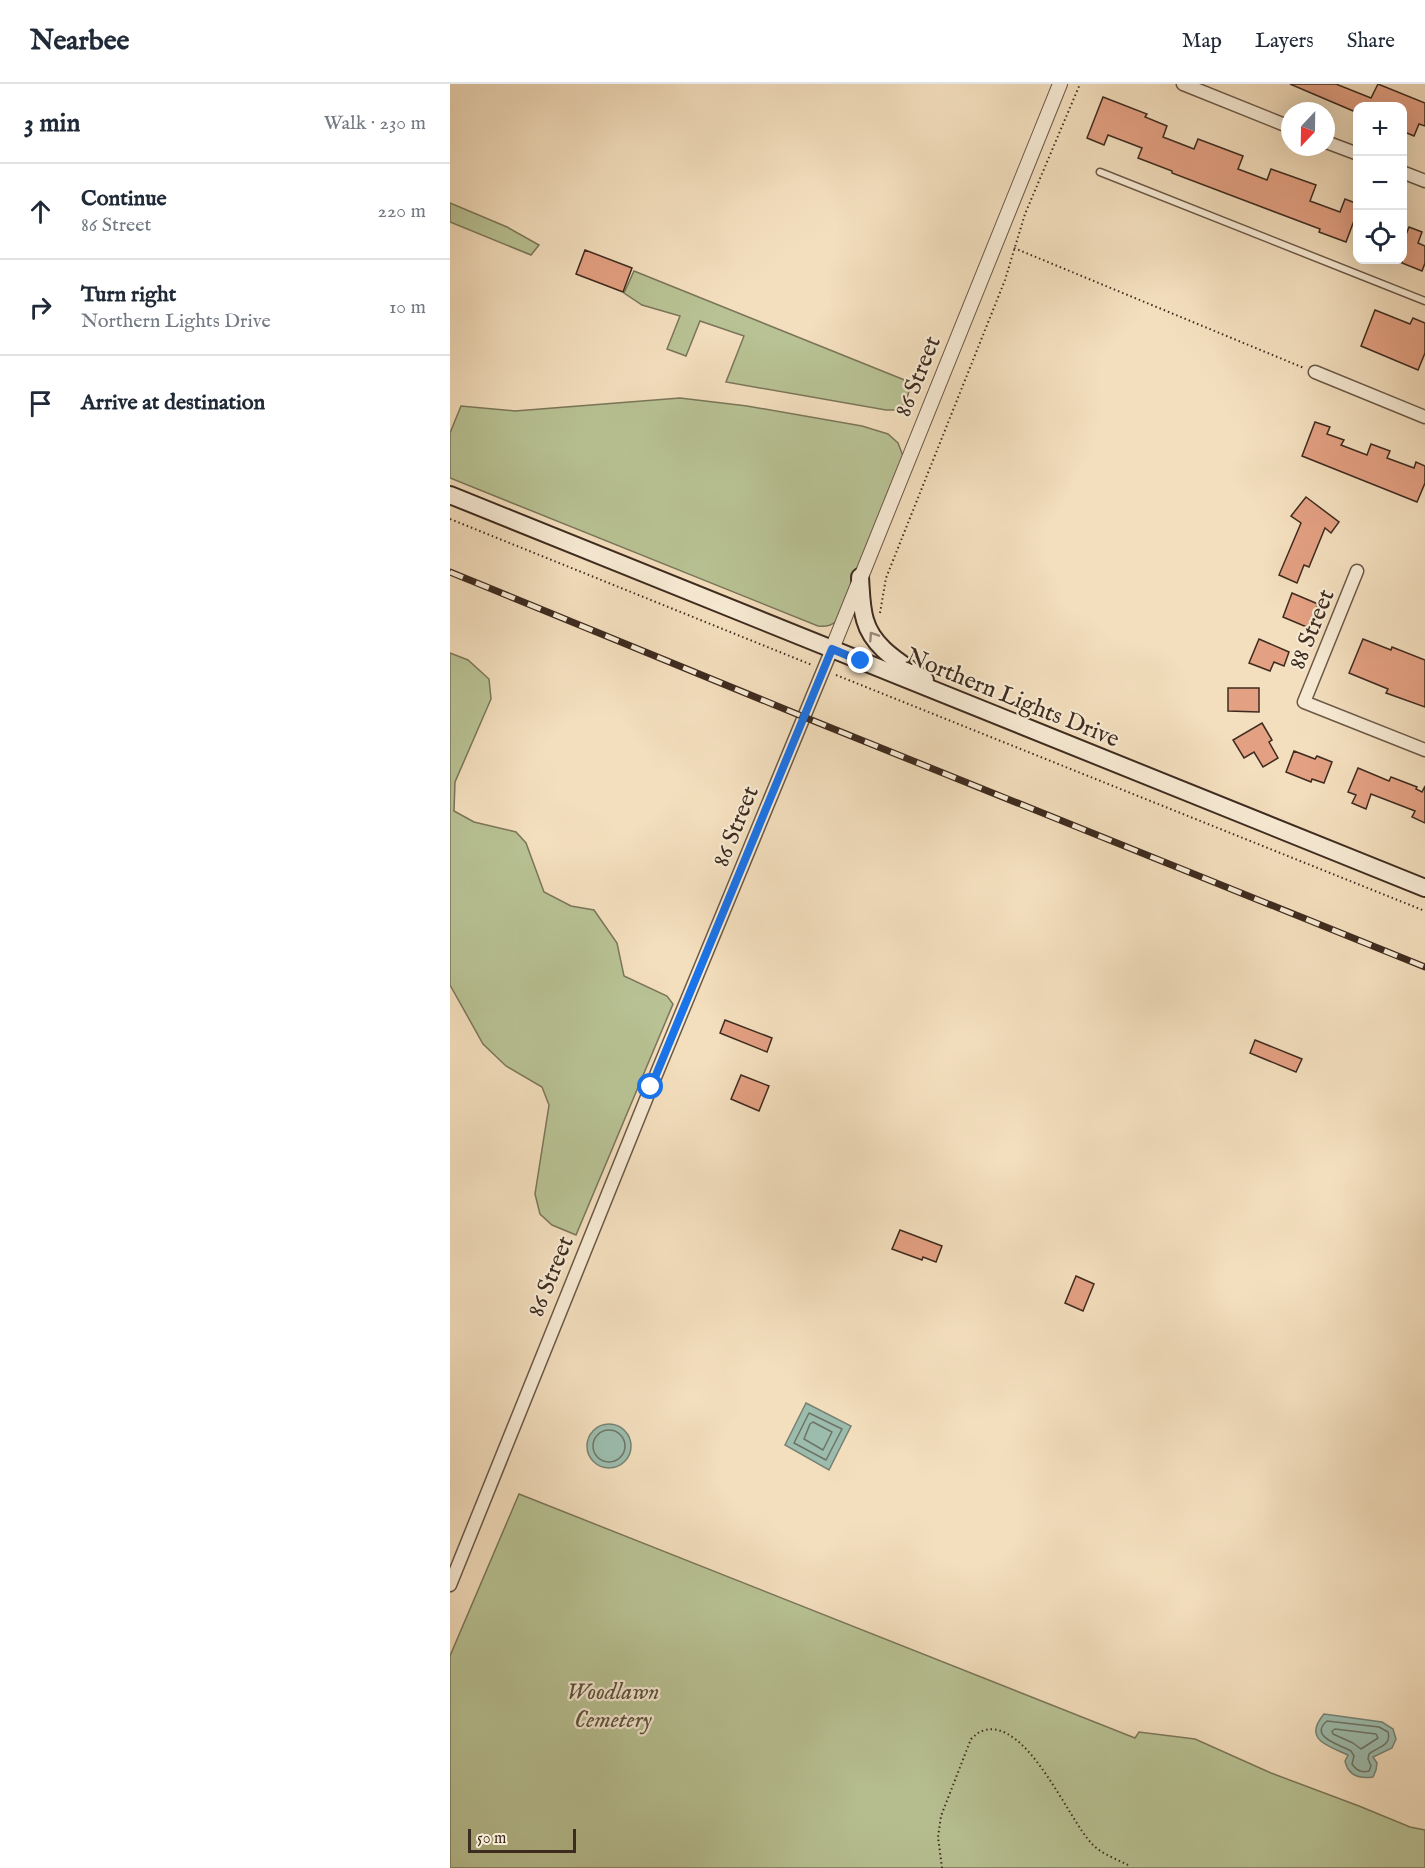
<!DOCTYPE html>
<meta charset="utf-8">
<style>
body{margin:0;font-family:"IM FELL English",serif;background:#f2f2f3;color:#1f2937}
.controls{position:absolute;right:18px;top:18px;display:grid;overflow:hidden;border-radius:12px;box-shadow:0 6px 24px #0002}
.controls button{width:54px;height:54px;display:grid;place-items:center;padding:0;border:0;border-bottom:2px solid #e0e1e3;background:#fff;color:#1f2937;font:30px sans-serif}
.compass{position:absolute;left:831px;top:18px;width:54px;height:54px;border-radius:50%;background:#fff;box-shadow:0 6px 24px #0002;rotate:202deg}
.scale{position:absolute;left:18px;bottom:15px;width:108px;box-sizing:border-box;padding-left:6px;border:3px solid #3e2b1f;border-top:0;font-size:16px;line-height:21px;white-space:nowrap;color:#3e2b1f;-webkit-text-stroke:4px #f7ead4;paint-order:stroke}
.stop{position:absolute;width:18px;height:18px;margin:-14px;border:4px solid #1a73e8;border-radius:50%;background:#fff}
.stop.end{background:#1a73e8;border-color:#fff;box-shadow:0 2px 6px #0008}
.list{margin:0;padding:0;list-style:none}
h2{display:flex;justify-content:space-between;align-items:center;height:78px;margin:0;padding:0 24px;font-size:26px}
h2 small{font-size:20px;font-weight:400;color:#747a83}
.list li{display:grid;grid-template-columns:39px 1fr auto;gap:18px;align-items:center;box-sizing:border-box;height:96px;padding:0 24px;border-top:2px solid #e0e1e3}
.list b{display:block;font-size:22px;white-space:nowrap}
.list p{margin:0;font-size:20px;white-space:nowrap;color:#747a83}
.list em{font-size:20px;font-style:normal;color:#747a83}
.icon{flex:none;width:33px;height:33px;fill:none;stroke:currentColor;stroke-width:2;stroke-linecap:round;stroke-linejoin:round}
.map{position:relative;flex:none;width:975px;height:1784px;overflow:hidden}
header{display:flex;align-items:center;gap:36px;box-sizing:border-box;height:84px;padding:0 30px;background:#fff;border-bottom:2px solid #e0e1e3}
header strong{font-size:28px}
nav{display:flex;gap:33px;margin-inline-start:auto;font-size:21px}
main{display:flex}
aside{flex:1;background:#fff}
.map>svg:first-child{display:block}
.green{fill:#b8c294;stroke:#7b765a;stroke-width:1.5}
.water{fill:#9cbcad;stroke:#768274;stroke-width:1.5}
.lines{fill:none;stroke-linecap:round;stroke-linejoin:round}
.shore{stroke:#6d7466;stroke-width:1.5}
.building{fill:#e3a082;stroke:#3e2b1f;stroke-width:1.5}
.service-casing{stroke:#6b5846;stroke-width:9}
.minor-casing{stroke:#6b5846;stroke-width:15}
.tertiary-casing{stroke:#6b5846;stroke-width:16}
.secondary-casing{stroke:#3e2b1f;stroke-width:20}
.path{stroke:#3e2b1f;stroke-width:2;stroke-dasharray:1.5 3;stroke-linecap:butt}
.service{stroke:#f7ead4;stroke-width:6}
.minor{stroke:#f7ead4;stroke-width:12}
.tertiary{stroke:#f7ead4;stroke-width:14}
.secondary{stroke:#f7ead4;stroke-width:16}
.rail-casing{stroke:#3e2b1f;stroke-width:7}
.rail{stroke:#f7ead4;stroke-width:4.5;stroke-dasharray:14;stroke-linecap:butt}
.oneway{stroke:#9a8a7a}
.route{stroke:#1a73e8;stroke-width:8}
.labels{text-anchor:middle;stroke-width:4.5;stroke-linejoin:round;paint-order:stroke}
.street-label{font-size:24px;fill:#3e2b1f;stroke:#f7ead4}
.park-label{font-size:24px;font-style:italic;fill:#5c513c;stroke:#f7ead4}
</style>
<header>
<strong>Nearbee</strong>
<nav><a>Map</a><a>Layers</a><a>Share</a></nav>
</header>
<main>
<aside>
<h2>3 min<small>Walk · 230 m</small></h2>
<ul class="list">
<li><svg class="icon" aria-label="ahead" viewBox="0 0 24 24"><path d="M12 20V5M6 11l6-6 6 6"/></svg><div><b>Continue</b><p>86 Street</p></div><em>220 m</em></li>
<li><svg class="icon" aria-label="right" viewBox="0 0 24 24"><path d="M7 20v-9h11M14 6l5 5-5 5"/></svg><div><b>Turn right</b><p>Northern Lights Drive</p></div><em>10 m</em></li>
<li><svg class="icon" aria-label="arrive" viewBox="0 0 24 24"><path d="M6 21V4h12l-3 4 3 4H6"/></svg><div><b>Arrive at destination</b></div></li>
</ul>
</aside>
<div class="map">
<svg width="975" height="1784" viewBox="0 0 975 1784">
<rect width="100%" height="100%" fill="#f3debd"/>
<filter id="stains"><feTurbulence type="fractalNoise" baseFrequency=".00333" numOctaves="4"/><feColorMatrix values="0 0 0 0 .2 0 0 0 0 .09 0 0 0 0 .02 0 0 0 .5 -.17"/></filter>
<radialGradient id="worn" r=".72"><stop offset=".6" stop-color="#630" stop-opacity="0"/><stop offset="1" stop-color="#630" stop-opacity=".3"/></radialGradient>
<g class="green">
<polygon points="0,119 57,143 89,161 81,171 0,138"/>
<polygon points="184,187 457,297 461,301 456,317 448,326 436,326 276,298 294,252 250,237 236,272 217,265 230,232 192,221 174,209"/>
<path d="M230,314L297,322L412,342L438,350L448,359L453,372L390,534C383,541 378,543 368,542L0,394V349L11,322L65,327Z"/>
<polygon points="0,569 18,576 39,595 41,615 5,698 4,727 24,738 66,748 76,759 94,808 121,822 144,826 167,859 174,892 217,912 223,920 126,1151 102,1141 90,1130 85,1110 99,1021 92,1003 56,982 33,960 0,901"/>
<polygon points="69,1410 685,1654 689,1648 745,1655 821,1689 909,1722 960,1743 975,1746 975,1784 0,1784 0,1572"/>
</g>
<g class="water">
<polygon points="356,1319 401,1342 379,1386 335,1361"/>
<circle cx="159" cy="1362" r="22"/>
<path d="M874,1630L932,1638L943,1645L946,1655L942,1664L923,1673L927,1679L926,1686L923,1693C909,1695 898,1691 895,1677L898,1671C879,1662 852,1656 874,1630Z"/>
</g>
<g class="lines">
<g class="shore">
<polygon points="359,1329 392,1345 376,1376 344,1359"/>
<polygon points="363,1338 382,1348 373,1366 354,1355 360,1340"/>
<circle cx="159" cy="1362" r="16"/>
<path d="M877,1637L929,1643L938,1648C942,1662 927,1663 919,1670L918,1675L921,1682L919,1687C912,1689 906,1686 902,1680L904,1672L901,1667C891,1661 858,1653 877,1637Z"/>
<polygon points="885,1645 926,1650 928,1654 911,1665 903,1659 883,1650 882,1647"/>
</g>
</g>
<g class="building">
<polygon points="840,0 886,0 921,14 928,0 975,19 975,42 969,40 964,52 952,47 952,22 908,22 908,29"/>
<polygon points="653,13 697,30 695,33 717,42 713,53 744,65 748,55 793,72 788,85 817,96 821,85 866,101 860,117 890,128 895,115 908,120 908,126 896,158 869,148 870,145 722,89 722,87 688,74 692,64 658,51 654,61 637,54"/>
<polygon points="959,143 972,148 968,159 975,162 975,179 972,187 952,179 952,161"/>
<polygon points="135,166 182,184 173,208 126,190"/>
<polygon points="925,226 960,240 963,234 975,239 975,269 968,286 911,262"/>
<polygon points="865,338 880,343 877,350 894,356 891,361 917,371 921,360 940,367 937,374 964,384 966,378 975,382 975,399 967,418 852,372"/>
<polygon points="856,413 889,438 881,449 875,444 859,483 854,481 847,499 829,491 851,439 841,432"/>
<polygon points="842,509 868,520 859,544 833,533"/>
<polygon points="809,555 839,568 834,582 824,578 820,587 799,579"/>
<polygon points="913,555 941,566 942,563 975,576 975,623 936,609 938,605 899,589"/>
<polygon points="778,604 809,604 809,628 778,627"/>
<polygon points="812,639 822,656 819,658 828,674 813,683 804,668 794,674 783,656"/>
<polygon points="844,667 865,675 867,672 882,678 874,699 862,695 861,698 836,688"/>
<polygon points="908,684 939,697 941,693 967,703 966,705 972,708 975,702 975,739 962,733 965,727 921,710 916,725 902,719 906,711 898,708"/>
<polygon points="275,936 322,954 317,968 270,949"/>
<polygon points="805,956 852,975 846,988 800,969"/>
<polygon points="291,991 319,1002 309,1027 281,1015"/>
<polygon points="450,1146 492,1162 486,1178 473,1173 472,1176 442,1165"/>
<polygon points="626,1192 644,1200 633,1227 615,1219"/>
</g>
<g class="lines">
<g class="service-casing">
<polyline id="service" points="650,88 975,217"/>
</g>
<g class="minor-casing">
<g id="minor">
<polyline points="733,0 840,43"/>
<polyline points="876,58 908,70"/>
<polyline points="952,88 975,97"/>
<polyline points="865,288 975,333"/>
<polyline points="907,487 854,618 975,666"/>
<polyline points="0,1501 201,1003 382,565"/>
</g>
</g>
<g class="tertiary-casing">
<polyline id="tertiary" points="382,565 610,0"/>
</g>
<g class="secondary-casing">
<g id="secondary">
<polyline points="0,411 975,804"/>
<path d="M410,493C411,507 411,523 415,536C423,565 453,580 475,596"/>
</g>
</g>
<g class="path">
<polyline points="564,164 854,284"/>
<polyline points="0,435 362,581"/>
<polyline points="430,529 436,494 555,196 575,130 630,0"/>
<polyline points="386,591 975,827"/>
<path d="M492,1784L488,1753L491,1732L521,1655C525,1652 528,1648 532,1647C576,1631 618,1735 642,1760C652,1770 666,1775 678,1781"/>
</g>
<use href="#service" class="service"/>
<use href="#minor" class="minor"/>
<use href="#tertiary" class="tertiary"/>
<use href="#secondary" class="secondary"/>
<g class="rail-casing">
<polyline id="rail" points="0,488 354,633 975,883"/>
</g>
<use href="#rail" class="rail"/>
</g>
<defs><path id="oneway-chevron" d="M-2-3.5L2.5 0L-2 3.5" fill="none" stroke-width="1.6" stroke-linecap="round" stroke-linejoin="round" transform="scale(1.5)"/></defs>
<use class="oneway" href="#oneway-chevron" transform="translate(423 552) rotate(-123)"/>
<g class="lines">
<polyline class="route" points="201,1003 382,565 411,577"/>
</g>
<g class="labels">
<g class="street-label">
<text transform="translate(467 292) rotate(-68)" y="8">86 Street</text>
<text transform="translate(861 545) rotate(-68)" y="8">88 Street</text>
<text transform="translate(563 613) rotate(22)" y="8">Northern Lights Drive</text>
<text transform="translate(285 742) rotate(-68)" y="8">86 Street</text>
<text transform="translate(100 1192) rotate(-68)" y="8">86 Street</text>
</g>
<g class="park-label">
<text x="163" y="1615">Woodlawn<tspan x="163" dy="28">Cemetery</tspan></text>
</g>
</g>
<rect width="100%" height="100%" filter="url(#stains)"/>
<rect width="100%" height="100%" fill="url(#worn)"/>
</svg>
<div class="controls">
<button>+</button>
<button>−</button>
<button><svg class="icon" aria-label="locate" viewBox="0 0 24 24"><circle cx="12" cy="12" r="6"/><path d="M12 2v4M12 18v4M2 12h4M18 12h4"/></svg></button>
</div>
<svg class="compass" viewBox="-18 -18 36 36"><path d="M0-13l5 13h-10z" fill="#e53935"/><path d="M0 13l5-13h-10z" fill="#747a83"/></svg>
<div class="scale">50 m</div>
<div class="stop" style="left:201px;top:1003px"></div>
<div class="stop end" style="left:411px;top:577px"></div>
</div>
</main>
